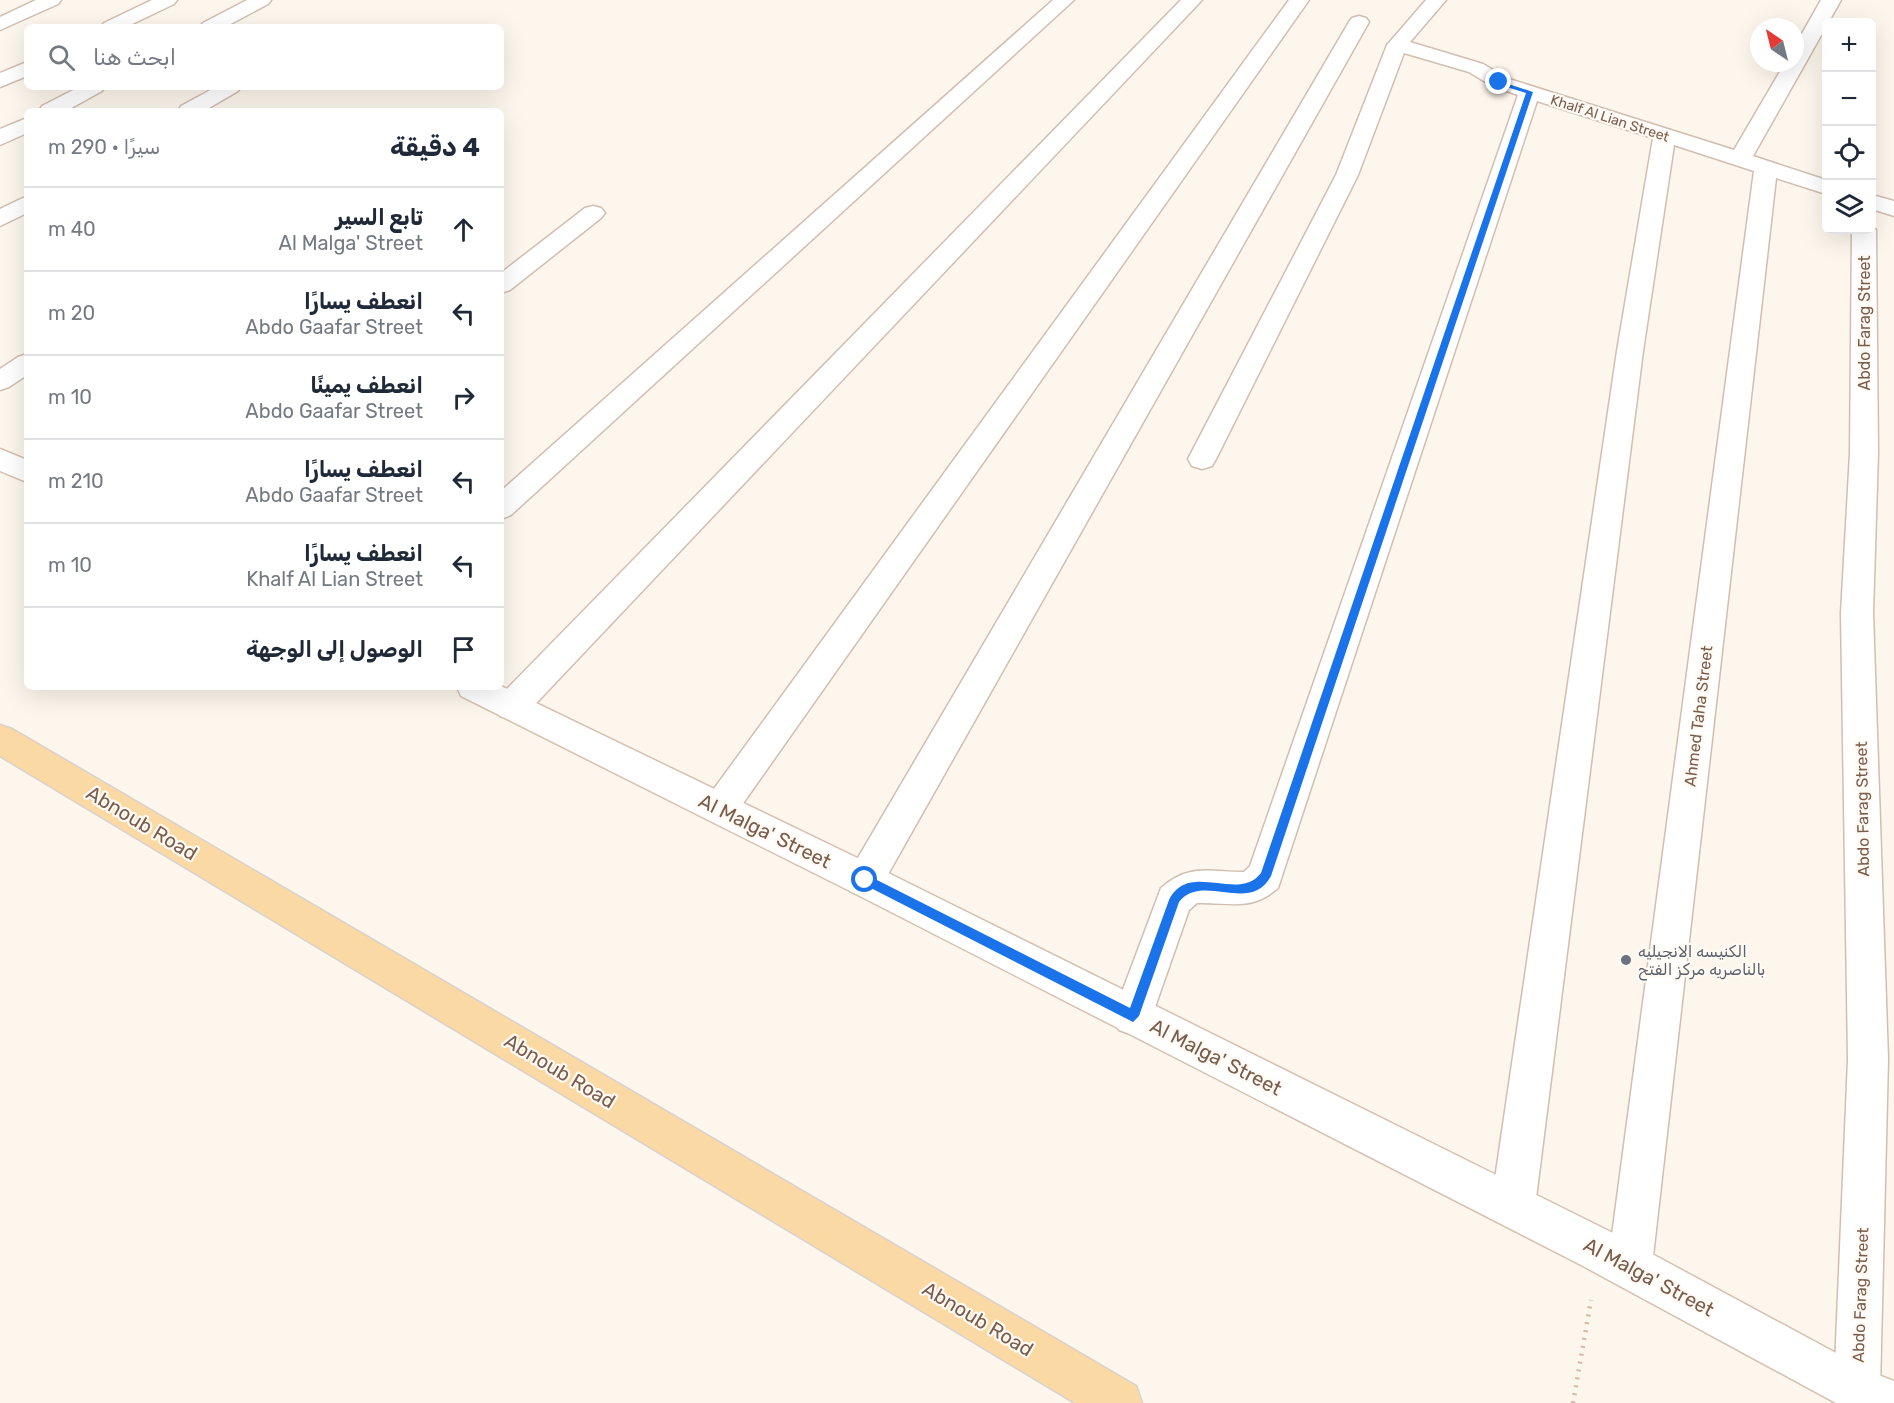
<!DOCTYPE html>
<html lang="ar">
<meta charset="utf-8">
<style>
body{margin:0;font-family:Rubik,"Noto Sans Arabic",sans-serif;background:#f2f2f3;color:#1f2937;direction:rtl}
.controls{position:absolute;right:18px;top:18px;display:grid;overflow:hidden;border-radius:9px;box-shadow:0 6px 24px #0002}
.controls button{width:54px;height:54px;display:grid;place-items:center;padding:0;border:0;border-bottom:2px solid #e0e1e3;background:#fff;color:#1f2937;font:30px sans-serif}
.compass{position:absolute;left:1750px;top:18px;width:54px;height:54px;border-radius:50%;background:#fff;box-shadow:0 6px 24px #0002;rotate:325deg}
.stop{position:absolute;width:18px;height:18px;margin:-14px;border:4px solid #1a73e8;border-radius:50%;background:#fff}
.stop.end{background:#1a73e8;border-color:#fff;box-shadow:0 2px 6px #0008}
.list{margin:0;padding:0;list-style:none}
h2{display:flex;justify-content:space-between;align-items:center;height:78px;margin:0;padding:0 24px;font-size:26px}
h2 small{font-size:20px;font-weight:400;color:#747a83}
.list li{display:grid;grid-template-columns:39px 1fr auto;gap:18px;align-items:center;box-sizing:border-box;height:84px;padding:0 24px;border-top:2px solid #e0e1e3}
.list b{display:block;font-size:22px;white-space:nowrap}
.list p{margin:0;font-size:20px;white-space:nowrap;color:#747a83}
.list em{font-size:20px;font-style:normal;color:#747a83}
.icon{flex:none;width:33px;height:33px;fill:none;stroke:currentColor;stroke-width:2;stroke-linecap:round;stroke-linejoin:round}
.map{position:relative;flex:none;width:1894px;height:1403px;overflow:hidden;direction:ltr}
.search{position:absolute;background:#fff;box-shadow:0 6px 24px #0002;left:24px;top:24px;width:480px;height:66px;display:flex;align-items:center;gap:15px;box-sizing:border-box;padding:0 21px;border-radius:9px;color:#747a83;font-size:22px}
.panel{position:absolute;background:#fff;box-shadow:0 6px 24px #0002;left:24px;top:108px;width:480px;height:582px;border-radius:9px;direction:rtl}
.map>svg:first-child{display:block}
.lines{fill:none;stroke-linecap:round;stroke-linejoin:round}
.street-casing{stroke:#d1beb0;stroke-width:3}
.secondary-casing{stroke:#d6c0b0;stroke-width:3}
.primary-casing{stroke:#dad1cd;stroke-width:3}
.path{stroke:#d9b8a5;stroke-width:4.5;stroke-dasharray:2 6;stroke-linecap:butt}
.street{fill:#fff;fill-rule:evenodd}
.secondary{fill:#fff;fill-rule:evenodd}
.primary{fill:#fbd9a5;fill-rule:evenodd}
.route{fill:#1a73e8}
.worship-dot{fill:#6b7280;stroke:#fffaf3;stroke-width:2}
.labels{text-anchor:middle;stroke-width:4.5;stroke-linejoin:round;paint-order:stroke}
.far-street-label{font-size:14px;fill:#7a5c4d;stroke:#fffaf3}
.street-label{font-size:16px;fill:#7a5c4d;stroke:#fffaf3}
.worship-label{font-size:16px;fill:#5b616d;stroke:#fffaf3;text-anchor:start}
.near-street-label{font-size:20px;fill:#7a5c4d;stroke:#fffaf3}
</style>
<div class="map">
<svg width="1894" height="1403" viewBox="0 0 1894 1403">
<rect width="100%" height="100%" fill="#fdf6ec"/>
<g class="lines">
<g class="street-casing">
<g id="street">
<polygon points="36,0 61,0 58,4 0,30 0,17"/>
<polygon points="152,0 177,0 174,4 126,27 101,27 104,23"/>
<polygon points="247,0 271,0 268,4 225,27 200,27 203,23"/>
<polygon points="1053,0 1074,0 511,515 501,519 501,491"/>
<polygon points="1181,0 1202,0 524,716 512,720 500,716 495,706 500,696"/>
<polygon points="1289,0 1309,0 732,819 720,823 708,819 702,808 708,797"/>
<path d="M1426,0H1446L1410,42L1483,64L1506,78L1734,150L1785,63H1795V46L1821,0H1841L1753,156L1826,180V194L1776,178L1652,1265L1646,1281L1630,1287L1614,1281L1608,1265L1754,171L1674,145L1643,351L1535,1206L1528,1221L1513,1228L1498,1221L1491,1206L1617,351L1653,138L1537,101L1278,888C1251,912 1229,902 1197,903L1189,910L1147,1030L1133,1035L1119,1030L1113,1016L1161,888C1189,863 1210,872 1244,872L1250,866L1518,95L1492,86L1469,72L1404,53L1358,175L1216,459L1212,466L1202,469L1192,466L1188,459L1336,175L1387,45Z"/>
<polygon points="1359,16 1366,18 1369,22 878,892 865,897 852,892 847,880 852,868 1349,22 1352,18"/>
<polygon points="27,62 27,76 0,87 0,73"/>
<polygon points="79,87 105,87 102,91 66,111 39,111 42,106"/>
<polygon points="216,87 241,87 238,91 204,111 178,111 181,106"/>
<polygon points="27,118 27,133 0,145 0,129"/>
<polygon points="1872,195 1894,201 1894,216 1872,209"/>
<polygon points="27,196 27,213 0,226 0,209"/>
<polygon points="593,206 601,208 605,213 601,218 510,290 501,293 501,273 585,208"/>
<polygon points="1872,225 1876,230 1878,453 1873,613 1888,1059 1880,1389 1875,1403 1839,1403 1834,1389 1848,1059 1841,613 1850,453 1852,230 1872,230"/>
<polygon points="27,354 27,375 9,387 0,390 0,369 18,357"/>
</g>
</g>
<g class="secondary-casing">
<g id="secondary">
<polygon points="0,449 27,460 27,482 0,471"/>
<polygon points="501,686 878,868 1615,1234 1873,1373 1894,1381 1894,1403 1836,1403 1583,1266 852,892 461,696 457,687"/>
</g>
</g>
<g class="primary-casing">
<polygon id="primary" points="0,725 12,729 1136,1386 1142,1403 1075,1403 0,756"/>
</g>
<polyline class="path" points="1573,1403 1591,1300"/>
<use href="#street" class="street"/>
<use href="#secondary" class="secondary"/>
<use href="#primary" class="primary"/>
</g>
<path class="route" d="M1499,81L1533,92L1271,876C1250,915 1203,872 1179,902L1139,1016L1133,1022L861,883V876H869L1130,1008L1169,900C1189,860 1238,903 1261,873L1526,93L1497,84Z"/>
<circle class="worship-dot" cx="1626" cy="960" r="6"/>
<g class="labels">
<g class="far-street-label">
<text transform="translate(1610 118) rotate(18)" y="5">Khalf Al Lian Street</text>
</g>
<g class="street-label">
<text transform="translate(1864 323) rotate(-90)" y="6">Abdo Farag Street</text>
<text transform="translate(1698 716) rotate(-83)" y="6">Ahmed Taha Street</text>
<text transform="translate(1862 809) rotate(-91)" y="6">Abdo Farag Street</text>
<text transform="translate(1860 1295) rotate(-88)" y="6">Abdo Farag Street</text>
</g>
<g class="worship-label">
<text x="1638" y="957">الكنيسه الانجيليه<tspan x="1638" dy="18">بالناصريه مركز الفتح</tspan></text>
</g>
<g class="near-street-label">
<text transform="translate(142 823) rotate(31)" y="7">Abnoub Road</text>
<text transform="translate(765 831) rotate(26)" y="7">Al Malga' Street</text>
<text transform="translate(1216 1057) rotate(27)" y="7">Al Malga' Street</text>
<text transform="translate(560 1071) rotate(31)" y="7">Abnoub Road</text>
<text transform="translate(1649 1277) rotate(28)" y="7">Al Malga' Street</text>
<text transform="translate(978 1319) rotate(31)" y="7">Abnoub Road</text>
</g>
</g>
</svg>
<div class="controls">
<button>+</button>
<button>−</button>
<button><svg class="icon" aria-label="locate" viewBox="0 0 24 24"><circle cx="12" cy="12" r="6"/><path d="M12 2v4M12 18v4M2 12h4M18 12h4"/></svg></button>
<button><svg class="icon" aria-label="layers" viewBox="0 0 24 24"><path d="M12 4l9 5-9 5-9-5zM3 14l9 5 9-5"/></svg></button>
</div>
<svg class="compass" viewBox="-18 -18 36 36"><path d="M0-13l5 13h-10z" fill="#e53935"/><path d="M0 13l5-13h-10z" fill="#747a83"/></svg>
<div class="stop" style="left:865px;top:880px"></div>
<div class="stop end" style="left:1499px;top:82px"></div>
<div class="search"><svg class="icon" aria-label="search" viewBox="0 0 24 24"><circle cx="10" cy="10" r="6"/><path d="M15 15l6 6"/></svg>ابحث هنا</div>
<section class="panel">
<h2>4 دقيقة<small>سيرًا · 290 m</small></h2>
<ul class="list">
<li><svg class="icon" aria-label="ahead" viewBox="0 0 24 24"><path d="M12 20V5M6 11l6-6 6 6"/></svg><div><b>تابع السير</b><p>Al Malga' Street</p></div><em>40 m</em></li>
<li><svg class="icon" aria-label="left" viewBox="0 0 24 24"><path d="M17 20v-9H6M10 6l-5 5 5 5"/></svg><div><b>انعطف يسارًا</b><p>Abdo Gaafar Street</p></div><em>20 m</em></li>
<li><svg class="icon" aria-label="right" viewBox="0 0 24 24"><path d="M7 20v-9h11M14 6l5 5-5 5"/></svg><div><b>انعطف يمينًا</b><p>Abdo Gaafar Street</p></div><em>10 m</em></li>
<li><svg class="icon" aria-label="left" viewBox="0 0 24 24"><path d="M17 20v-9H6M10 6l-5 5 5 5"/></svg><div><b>انعطف يسارًا</b><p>Abdo Gaafar Street</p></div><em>210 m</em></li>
<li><svg class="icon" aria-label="left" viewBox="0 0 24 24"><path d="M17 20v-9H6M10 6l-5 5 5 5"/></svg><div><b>انعطف يسارًا</b><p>Khalf Al Lian Street</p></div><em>10 m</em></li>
<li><svg class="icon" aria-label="arrive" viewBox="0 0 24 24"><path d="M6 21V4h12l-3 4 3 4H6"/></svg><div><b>الوصول إلى الوجهة</b></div></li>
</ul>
</section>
</div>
